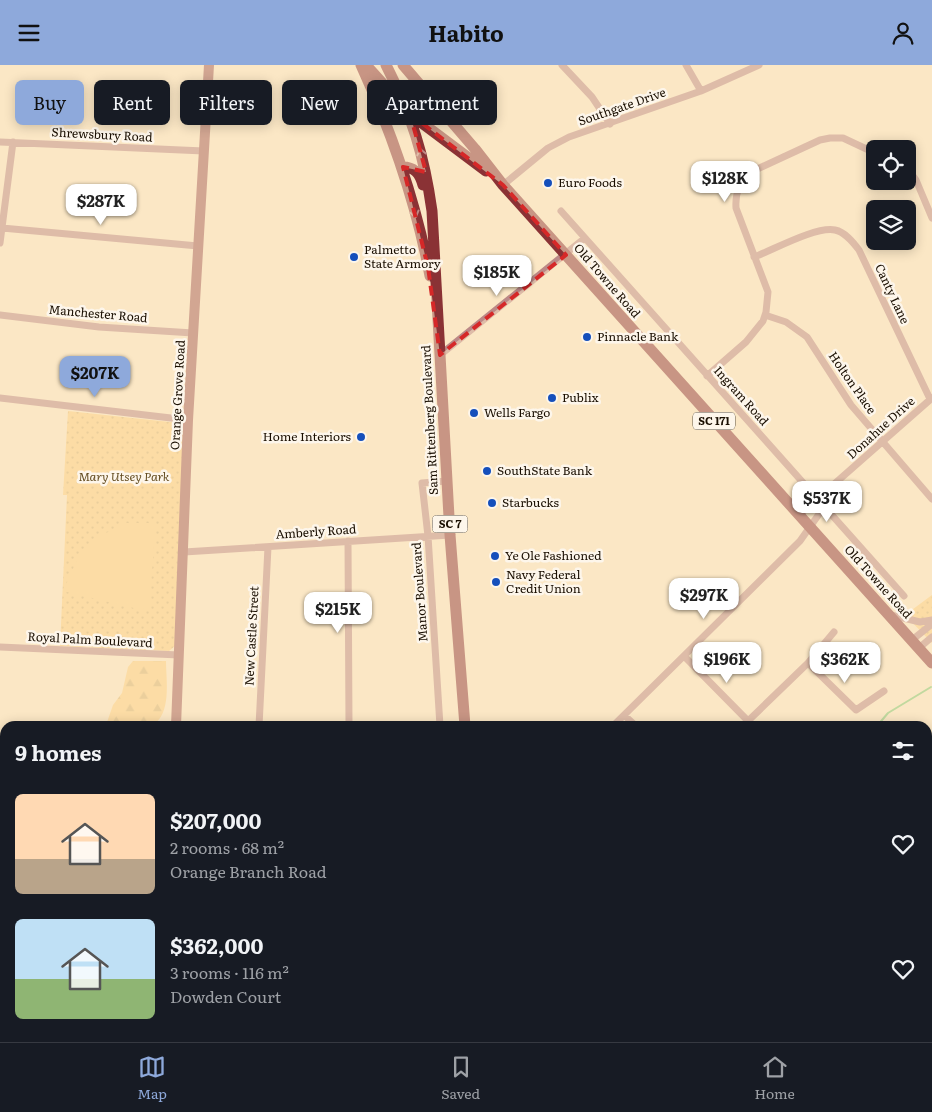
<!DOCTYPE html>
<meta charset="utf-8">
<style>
body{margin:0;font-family:Literata,serif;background:#20242c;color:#f1f3f6;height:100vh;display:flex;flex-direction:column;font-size:19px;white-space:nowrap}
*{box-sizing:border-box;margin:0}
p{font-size:16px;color:#9ea1a6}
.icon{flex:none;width:28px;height:28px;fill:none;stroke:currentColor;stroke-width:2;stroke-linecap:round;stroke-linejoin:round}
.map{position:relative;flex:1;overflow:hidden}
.side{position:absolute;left:0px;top:656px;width:932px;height:321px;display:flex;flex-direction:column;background:#171b24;border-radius:15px 15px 0 0;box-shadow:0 2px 12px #0003}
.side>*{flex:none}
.top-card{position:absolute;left:15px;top:15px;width:500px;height:45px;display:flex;gap:10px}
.controls{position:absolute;left:866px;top:75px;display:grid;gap:10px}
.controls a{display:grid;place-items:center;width:50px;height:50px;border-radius:8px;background:#171b24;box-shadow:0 2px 12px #0003;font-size:25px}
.price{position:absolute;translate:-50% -42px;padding:0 11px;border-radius:10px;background:#fff;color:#222;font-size:16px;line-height:32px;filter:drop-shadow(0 1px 2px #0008)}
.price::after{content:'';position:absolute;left:50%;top:30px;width:15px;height:11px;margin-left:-8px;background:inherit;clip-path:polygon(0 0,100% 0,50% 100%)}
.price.active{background:#8ea9db;color:#111}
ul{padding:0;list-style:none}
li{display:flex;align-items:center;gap:15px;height:125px;padding:0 15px}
li span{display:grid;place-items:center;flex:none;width:140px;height:100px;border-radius:8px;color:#555}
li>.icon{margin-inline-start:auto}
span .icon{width:60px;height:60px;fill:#fffc;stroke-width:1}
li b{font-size:21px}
h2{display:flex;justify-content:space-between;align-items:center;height:60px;padding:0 15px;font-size:21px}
.chip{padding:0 18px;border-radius:8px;background:#171b24;box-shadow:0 2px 12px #0003;font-size:18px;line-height:45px}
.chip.active{background:#8ea9db;color:#111}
header{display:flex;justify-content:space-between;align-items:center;height:65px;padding:0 15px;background:#8ea9db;color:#111;font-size:22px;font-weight:700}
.menu{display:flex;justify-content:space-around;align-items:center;height:70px;border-top:1px solid #363941;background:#171b24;font-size:14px;color:#9ea1a6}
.menu a{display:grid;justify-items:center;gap:2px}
.menu .active{color:#8ea9db}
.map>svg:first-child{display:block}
</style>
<header><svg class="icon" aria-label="menu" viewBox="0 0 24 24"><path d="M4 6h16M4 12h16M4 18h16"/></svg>Habito<svg class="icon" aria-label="person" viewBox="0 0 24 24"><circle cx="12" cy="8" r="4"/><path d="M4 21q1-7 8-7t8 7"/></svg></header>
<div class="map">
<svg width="932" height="977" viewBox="0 0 932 977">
<defs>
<pattern id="forest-firs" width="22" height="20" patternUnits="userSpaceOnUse" patternTransform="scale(1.25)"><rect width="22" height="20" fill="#fccf7f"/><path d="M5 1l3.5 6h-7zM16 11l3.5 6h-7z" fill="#d7b16c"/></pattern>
<pattern id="park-dots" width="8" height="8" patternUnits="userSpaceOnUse" patternTransform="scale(1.25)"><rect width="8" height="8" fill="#fccf7f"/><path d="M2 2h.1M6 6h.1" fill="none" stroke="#d7b16c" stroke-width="1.8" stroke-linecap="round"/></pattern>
</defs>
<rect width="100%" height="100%" fill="#fbe7c5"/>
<path fill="url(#forest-firs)" d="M133,596h33c0,20 6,52 -14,65h-80l34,-1 7,-20 9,-12 6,-26z"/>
<path fill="url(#park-dots)" d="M68,346l111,12 5,3 -9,220 -6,5 -109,-5 7,-151h-4z
M932,530v48l-27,-28z"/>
<path fill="#fccf7f" d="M126,458h30l-7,82 -7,5 -79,-19 14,-31 17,-21z"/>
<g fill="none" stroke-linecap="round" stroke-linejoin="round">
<path stroke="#7bc771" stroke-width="2" d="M877,661l11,-13 43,-26
M902,972l2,5"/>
<path stroke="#bb8886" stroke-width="7" d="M562,0l30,32 18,27
M686,0l15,26
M0,77l204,9
M908,104l8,11 16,38
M503,120l45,-37 21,-11 132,-46 58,-26
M561,146l343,385
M2,163l196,18
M0,178l13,-101
M754,192c19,-7 62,-31 81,-27 10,2 18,12 24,20l71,149
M0,250l99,12 94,6
M765,250l21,7 21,15 44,68 81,94
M440,290l145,-117
M707,311l39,-34 17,-21 3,-9 2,-20 -32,-84c-1,-15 3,-26 15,-36l69,-32 10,-2h13l32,15
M0,333l188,22
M799,450l133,-117
M348,476l1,185
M184,487l266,-17
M891,550l29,7 12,-2
M912,575l20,-16
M0,582l179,8
M919,583l13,-11
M684,591l69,70
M808,598l48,47 28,-19
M624,650l12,11
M748,656l60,-58 26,-31
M259,661l9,-179
M440,661l-12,-190 -6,-53 25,-2
M613,661l187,-185 24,-34
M0,721h5
M928,864l4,9
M274,972l9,5
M462,972v5
M557,972l15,5
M753,972l1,5
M852,972l2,5
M215,975l54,-3
M34,977v-5
M388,977l3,-5
M499,977l56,-5
M664,977l1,-5"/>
<path stroke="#a05756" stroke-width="10" d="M176,661l12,-306 21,-355
M160,977l1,-5"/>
<path stroke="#8a3235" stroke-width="11" d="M361,0c31,68 55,137 69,211
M366,0l44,49 76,57
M386,0c26,51 38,89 46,146l18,324 15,191
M403,0l72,84 28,36 429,478
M403,102c12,0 17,7 20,18
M484,972v5"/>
</g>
<defs><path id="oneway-chevron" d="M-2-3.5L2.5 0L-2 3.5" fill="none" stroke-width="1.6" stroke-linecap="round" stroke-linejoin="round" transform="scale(1.25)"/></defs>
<g stroke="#be8a87">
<use href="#oneway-chevron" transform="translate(421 87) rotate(-103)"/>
<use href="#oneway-chevron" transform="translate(415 149) rotate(75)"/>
</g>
<path d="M0 0H932V977H0ZM410,49l93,71 63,70 -126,100 -12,-88 -25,-100 23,5z" fill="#fbe7c5" fill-opacity=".55" fill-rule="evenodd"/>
<path fill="none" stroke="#d62828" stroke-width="4" stroke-dasharray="10 6" stroke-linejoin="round" d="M410,49l93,71 63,70 -126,100 -12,-88 -25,-100 23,5z"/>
<g fill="#154fbb" stroke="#fdf6eb" stroke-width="2">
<circle cx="548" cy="118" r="5"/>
<circle cx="354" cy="192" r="5"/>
<circle cx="587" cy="272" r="5"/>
<circle cx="552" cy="333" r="5"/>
<circle cx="474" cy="348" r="5"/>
<circle cx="361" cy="372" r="5"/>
<circle cx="487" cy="406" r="5"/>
<circle cx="492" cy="438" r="5"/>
<circle cx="495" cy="491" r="5"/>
<circle cx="496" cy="517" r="5"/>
</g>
<g text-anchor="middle" stroke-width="5" stroke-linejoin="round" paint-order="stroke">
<g fill="#fdf6eb" stroke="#5d5446" stroke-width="1">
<rect x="693" y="347.5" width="42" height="17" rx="4"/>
<rect x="432.5" y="450.5" width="35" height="17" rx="4"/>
</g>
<g font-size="11" font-weight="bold" fill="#190e00">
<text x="714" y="360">SC 171</text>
<text x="450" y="463">SC 7</text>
</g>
<g font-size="12" fill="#190e00" stroke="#fdf6eb">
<text transform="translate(622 42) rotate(-19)" y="4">Southgate Drive</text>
<text transform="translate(102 70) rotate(3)" y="4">Shrewsbury Road</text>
<text transform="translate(607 216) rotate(49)" y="4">Old Towne Road</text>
<text transform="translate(892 229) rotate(65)" y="4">Canty Lane</text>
<text transform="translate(98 249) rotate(5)" y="4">Manchester Road</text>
<text transform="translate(852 318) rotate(55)" y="4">Holton Place</text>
<text transform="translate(178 330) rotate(-87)" y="4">Orange Grove Road</text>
<text transform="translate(741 331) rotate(48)" y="4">Ingram Road</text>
<text transform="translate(430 355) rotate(-93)" y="4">Sam Rittenberg Boulevard</text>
<text transform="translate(881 363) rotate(-42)" y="4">Donahue Drive</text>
<text transform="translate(316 467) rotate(-4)" y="4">Amberly Road</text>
<text transform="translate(878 517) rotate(48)" y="4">Old Towne Road</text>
<text transform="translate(420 527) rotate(-94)" y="4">Manor Boulevard</text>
<text transform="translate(252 571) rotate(-87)" y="4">New Castle Street</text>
<text transform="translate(90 575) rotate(3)" y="4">Royal Palm Boulevard</text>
</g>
<g font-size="12" fill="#190e00" stroke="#fdf6eb" text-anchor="start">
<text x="558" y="122">Euro Foods</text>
<text x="364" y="189">Palmetto<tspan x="364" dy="14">State Armory</tspan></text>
<text x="597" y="276">Pinnacle Bank</text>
<text x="562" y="337">Publix</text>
<text x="484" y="352">Wells Fargo</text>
<text x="351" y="376" text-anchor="end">Home Interiors</text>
<text x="497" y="410">SouthState Bank</text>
<text x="502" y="442">Starbucks</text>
<text x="505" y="495">Ye Ole Fashioned</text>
<text x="506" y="514">Navy Federal<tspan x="506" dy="14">Credit Union</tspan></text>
</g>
<g font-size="12" font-style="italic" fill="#644d21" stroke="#fdf6eb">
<text x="124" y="416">Mary Utsey Park</text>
</g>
</g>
</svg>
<div class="controls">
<a><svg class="icon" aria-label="locate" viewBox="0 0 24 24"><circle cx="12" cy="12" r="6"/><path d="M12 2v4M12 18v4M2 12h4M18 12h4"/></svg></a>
<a><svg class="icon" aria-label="layers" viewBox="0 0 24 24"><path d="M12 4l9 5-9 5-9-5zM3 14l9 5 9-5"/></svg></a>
</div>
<b class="price" style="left:725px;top:138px">$128K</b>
<b class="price" style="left:101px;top:161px">$287K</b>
<b class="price" style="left:497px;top:232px">$185K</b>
<b class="price active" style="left:95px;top:333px">$207K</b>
<b class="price" style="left:827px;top:458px">$537K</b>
<b class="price" style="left:704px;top:555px">$297K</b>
<b class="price" style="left:338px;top:569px">$215K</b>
<b class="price" style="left:727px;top:619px">$196K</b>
<b class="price" style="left:845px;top:619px">$362K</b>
<div class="top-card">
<a class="chip active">Buy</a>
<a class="chip">Rent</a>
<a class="chip">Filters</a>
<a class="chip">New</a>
<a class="chip">Apartment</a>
</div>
<section class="side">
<h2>9 homes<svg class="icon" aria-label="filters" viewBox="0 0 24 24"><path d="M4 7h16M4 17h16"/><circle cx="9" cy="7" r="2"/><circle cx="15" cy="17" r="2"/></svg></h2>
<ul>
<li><span style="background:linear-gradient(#ffd9b3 65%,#b9a48a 0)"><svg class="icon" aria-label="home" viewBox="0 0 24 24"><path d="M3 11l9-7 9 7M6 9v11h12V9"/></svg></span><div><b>$207,000</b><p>2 rooms · 68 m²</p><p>Orange Branch Road</p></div><svg class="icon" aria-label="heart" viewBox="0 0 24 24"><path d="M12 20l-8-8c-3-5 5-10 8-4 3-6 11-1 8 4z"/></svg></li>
<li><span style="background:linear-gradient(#bfe0f5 60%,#8fb573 0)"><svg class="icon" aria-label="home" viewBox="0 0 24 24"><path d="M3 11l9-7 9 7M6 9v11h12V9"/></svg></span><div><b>$362,000</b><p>3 rooms · 116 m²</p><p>Dowden Court</p></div><svg class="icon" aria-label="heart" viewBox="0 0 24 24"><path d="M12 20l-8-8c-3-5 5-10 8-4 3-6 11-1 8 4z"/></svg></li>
</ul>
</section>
</div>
<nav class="menu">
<a class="active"><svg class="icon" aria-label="map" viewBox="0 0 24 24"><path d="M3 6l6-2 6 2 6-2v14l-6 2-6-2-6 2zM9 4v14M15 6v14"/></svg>Map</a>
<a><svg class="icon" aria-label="saved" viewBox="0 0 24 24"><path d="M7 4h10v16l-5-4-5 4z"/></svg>Saved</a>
<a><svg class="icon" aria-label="home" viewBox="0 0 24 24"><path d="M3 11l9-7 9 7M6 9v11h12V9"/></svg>Home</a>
</nav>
